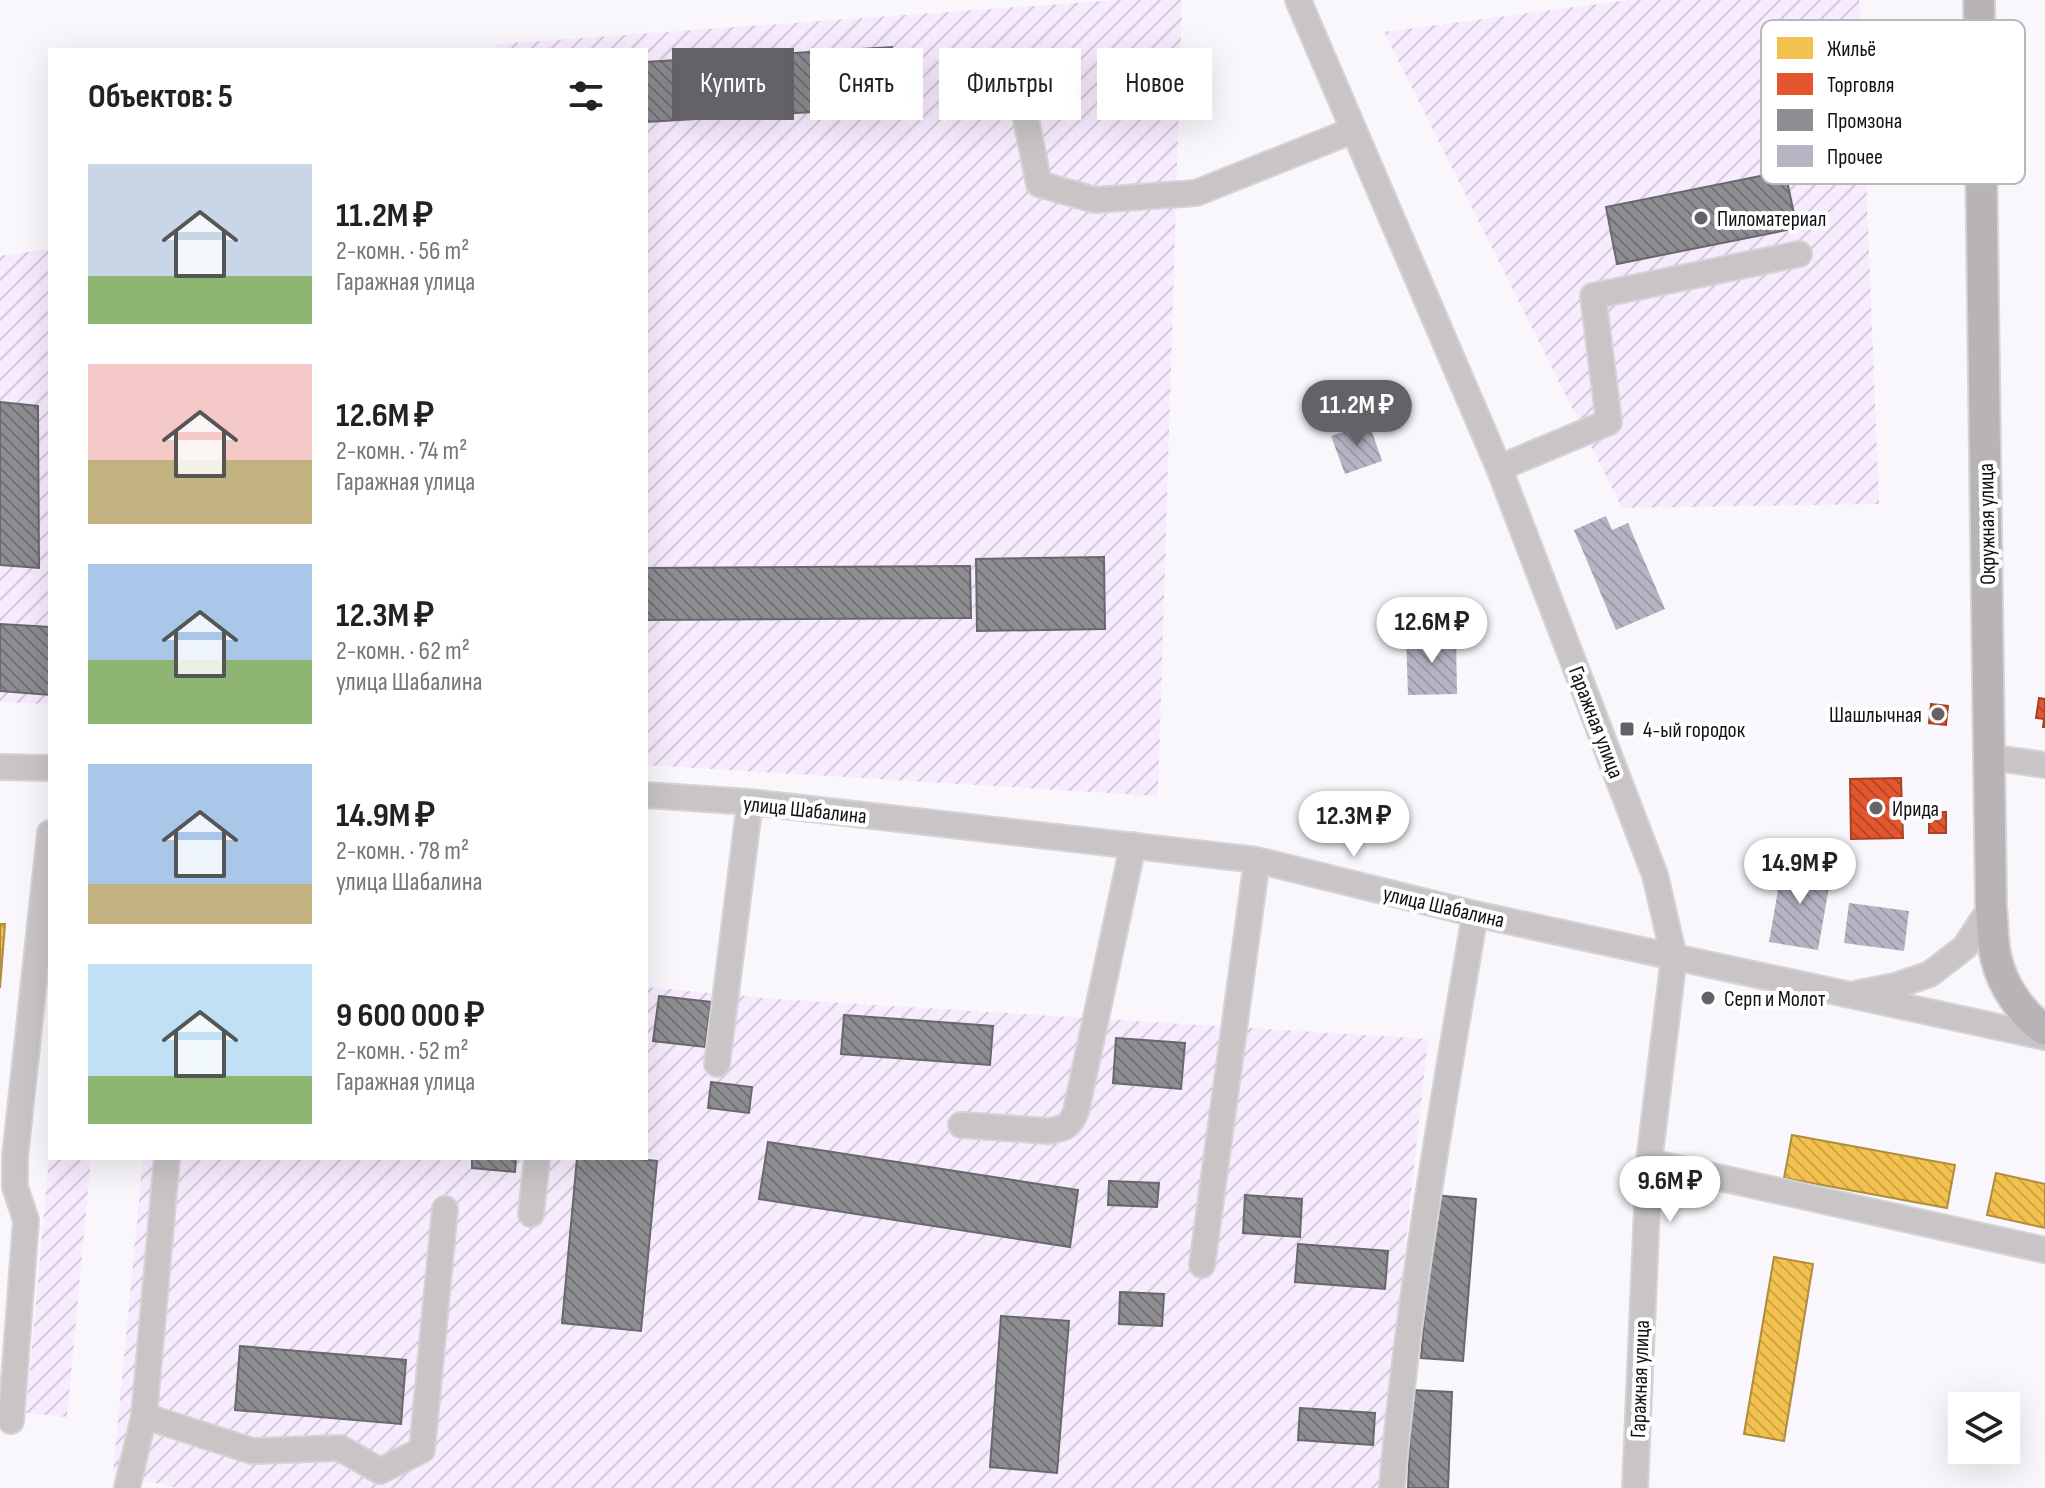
<!DOCTYPE html>
<html lang="ru">
<meta charset="utf-8">
<style>
body{margin:0;font-family:"Sofia Sans Condensed",sans-serif;background:#f2f2f2;color:#222;height:100vh;display:flex;flex-direction:column;font-size:30px;white-space:nowrap}
*{box-sizing:border-box;margin:0}
p{font-size:26px;color:#767676}
.icon{flex:none;width:44px;height:44px;fill:none;stroke:currentColor;stroke-width:2;stroke-linecap:round;stroke-linejoin:round}
.map{position:relative;flex:1;overflow:hidden}
.details{position:absolute;left:48px;top:48px;width:600px;height:1112px;display:flex;flex-direction:column;background:#fff;border-radius:0px;box-shadow:0 8px 32px #0002}
.details>*{flex:none}
.hud{position:absolute;left:672px;top:48px;width:760px;height:72px;display:flex;gap:16px}
.buttons{position:absolute;left:1948px;top:1392px;display:grid;gap:16px}
.buttons a{display:grid;place-items:center;width:72px;height:72px;border-radius:0px;background:#fff;box-shadow:0 8px 32px #0002;font-size:40px}
.price{position:absolute;translate:-50% -68px;padding:0 18px;border-radius:28px;background:#fff;color:#222;font-size:26px;line-height:52px;filter:drop-shadow(0 2px 4px #0008)}
.price::after{content:'';position:absolute;left:50%;top:48px;width:24px;height:18px;margin-left:-12px;background:inherit;clip-path:polygon(0 0,100% 0,50% 100%)}
.price.selected{background:#646167;color:#fff}
ul{padding:0;list-style:none}
li{display:flex;align-items:center;gap:24px;height:200px;padding:0 40px}
li span{display:grid;place-items:center;flex:none;width:224px;height:160px;border-radius:0px;color:#555}
li>.icon{margin-inline-start:auto}
span .icon{width:96px;height:96px;fill:#fffc;stroke-width:1}
li b{font-size:34px}
h2{display:flex;justify-content:space-between;align-items:center;height:96px;padding:0 40px;font-size:34px}
.chip{padding:0 28px;border-radius:0px;background:#fff;box-shadow:0 8px 32px #0002;font-size:28px;line-height:72px}
.chip.selected{background:#646167;color:#fff}
.map>svg:first-child{display:block}
</style>
<div class="map">
<svg width="2045" height="1488" viewBox="0 0 2045 1488">
<defs>
<pattern id="industrial-furrows" width="10" height="10" patternUnits="userSpaceOnUse" patternTransform="scale(2)"><rect width="10" height="10" fill="#f7ecfd"/><path d="M-1 1l2-2M0 10L10 0M9 11l2-2" fill="none" stroke="#d3c9d8"/></pattern>
<pattern id="homes-back-hatch" width="6" height="6" patternUnits="userSpaceOnUse" patternTransform="scale(2)"><rect width="6" height="6" fill="#f2c14e"/><path d="M-1 5l2 2M0 0l6 6M5-1l2 2" fill="none" stroke="#cfa543"/></pattern>
<pattern id="shops-back-hatch" width="6" height="6" patternUnits="userSpaceOnUse" patternTransform="scale(2)"><rect width="6" height="6" fill="#e4572e"/><path d="M-1 5l2 2M0 0l6 6M5-1l2 2" fill="none" stroke="#b84726"/></pattern>
<pattern id="industry-back-hatch" width="6" height="6" patternUnits="userSpaceOnUse" patternTransform="scale(2)"><rect width="6" height="6" fill="#8d8d92"/><path d="M-1 5l2 2M0 0l6 6M5-1l2 2" fill="none" stroke="#727276"/></pattern>
<pattern id="building-back-hatch" width="6" height="6" patternUnits="userSpaceOnUse" patternTransform="scale(2)"><rect width="6" height="6" fill="#b5b4c3"/><path d="M-1 5l2 2M0 0l6 6M5-1l2 2" fill="none" stroke="#9b9aa7"/></pattern>
</defs>
<rect width="100%" height="100%" fill="#f9f7fb"/>
<path fill="url(#industrial-furrows)" d="M1117,0h65l-24,796 -512,-31v-715h-153l4,-6z
M1629,0h230l20,504 -257,4 -238,-476z
M50,249v455l-50,-2v-446z
M646,987l130,12 652,40 -49,449h-1202l-64,-15 30,-315h503z
M50,1147v11h41l-24,259 -41,-4z"/>
<path fill="url(#homes-back-hatch)" stroke="#af8c3e" stroke-width="2" d="M0,924h5l-5,64z
M1792,1135l163,30 -8,43 -163,-30z
M1996,1173l49,11v44l-58,-13z
M1774,1257l39,7 -29,177 -40,-7z"/>
<path fill="url(#shops-back-hatch)" stroke="#a64227" stroke-width="2" d="M2039,698l6,1v28h-2l1,-8 -8,-1z
M1931,704l17,2 -2,19 -17,-2z
M1901,778l2,60 -52,1 -1,-60z
M1929,812h17v21h-17z"/>
<path fill="url(#industry-back-hatch)" stroke="#69686d" stroke-width="2" d="M892,47l4,60 -250,15v-60z
M1785,171l12,57 -180,36 -11,-57z
M0,402l38,4 1,162 -39,-3z
M1104,557l1,72 -128,2 -1,-72z
M970,566l1,52 -325,2v-52z
M0,624l50,3v68l-50,-4z
M659,996l52,6 -6,45 -52,-6z
M844,1015l149,11 -3,39 -149,-11z
M1116,1038l69,5 -4,46 -68,-6z
M711,1082l41,5 -3,26 -41,-5z
M768,1142l310,48 -8,57 -311,-48z
M472,1158h44l-1,14 -43,-4z
M577,1158h48l32,3 -16,170 -79,-8z
M1109,1181l50,2 -2,24 -49,-2z
M1245,1195l57,4 -2,38 -57,-4z
M1434,1195l42,4 -13,162 -42,-3z
M1298,1244l90,7 -3,38 -90,-7z
M1120,1292l44,2 -2,32 -43,-2z
M1001,1316l68,5 -12,152 -67,-6z
M240,1346l166,14 -5,64 -166,-14z
M1412,1390l40,2 -4,96h-40z
M1300,1408l75,5 -2,32 -75,-5z"/>
<path fill="url(#building-back-hatch)" d="M1369,423l13,38 -37,13 -14,-38z
M1606,516l6,14 16,-7 37,86 -49,21 -42,-100z
M1456,636l1,58 -49,1 -2,-58z
M1783,861l49,9 -14,80 -49,-8z
M1849,903l60,8 -5,40 -60,-8z"/>
<g fill="none" stroke-linecap="round" stroke-linejoin="round">
<defs>
<path id="minor" d="M1298,0l201,468 156,407 19,82 -25,205 -14,326
M1020,89l19,95 56,16 101,-7 158,-63
M1499,468l110,-46 -16,-126 206,-42
M1989,757l56,8
M0,767l50,1
M646,795l104,7 507,58 218,54 570,123
M1859,993l36,-7 35,-12 35,-27 26,-40
M717,1064l33,-262
M961,1125l88,6c16,-3 21,-4 27,-20l57,-266
M167,1158l-23,258 108,35 88,-3 40,23 42,-21 23,-241
M1649,1162l396,88
M531,1214l6,-56
M1202,1265l55,-405
M11,1421l15,-201 -11,-33v-30l35,-324
M127,1488l17,-72
M1392,1488c16,-193 51,-383 83,-574"/>
<path id="major" d="M1979,0l12,907c2,16 1,35 5,51 7,29 25,55 49,72"/>
</defs>
<use href="#minor" stroke="#d4d3d6" stroke-width="28"/>
<use href="#major" stroke="#d4d3d6" stroke-width="34"/>
<use href="#minor" stroke="#c9c5c6" stroke-width="24"/>
<use href="#major" stroke="#b8b4b5" stroke-width="30"/>
</g>
<g fill="#646167" stroke="#fff" stroke-width="3">
<circle cx="1701" cy="218" r="8"/>
<circle cx="1938" cy="714" r="8"/>
<rect x="1619" y="721" width="16" height="16" rx="4"/>
<circle cx="1876" cy="808" r="8"/>
<circle cx="1708" cy="998" r="8"/>
</g>
<g text-anchor="middle" stroke-width="8" stroke-linejoin="round" paint-order="stroke">
<g font-size="22" fill="#141017" stroke="#fff" text-anchor="start">
<text x="1717" y="226">Пиломатериал</text>
<text x="1922" y="722" text-anchor="end">Шашлычная</text>
<text x="1643" y="737">4-ый городок</text>
<text x="1892" y="816">Ирида</text>
<text x="1724" y="1006">Серп и Молот</text>
</g>
<g font-size="22" fill="#141017" stroke="#fff">
<text transform="translate(1986 524) rotate(-91)" y="8">Окружная улица</text>
<text transform="translate(1597 722) rotate(69)" y="8">Гаражная улица</text>
<text transform="translate(805 809) rotate(6)" y="8">улица Шабалина</text>
<text transform="translate(1444 906) rotate(13)" y="8">улица Шабалина</text>
<text transform="translate(1639 1379) rotate(-88)" y="8">Гаражная улица</text>
</g>
</g>
<rect x="1761" y="20" width="264" height="164" rx="12" fill="#fff" stroke="#b8b7b9" stroke-width="2"/>
<rect x="1777" y="37" width="36" height="22" fill="#f2c14e"/>
<rect x="1777" y="73" width="36" height="22" fill="#e4572e"/>
<rect x="1777" y="109" width="36" height="22" fill="#8d8d92"/>
<rect x="1777" y="145" width="36" height="22" fill="#b5b4c3"/>
<g font-size="22" fill="#141017">
<text x="1827" y="56">Жильё</text>
<text x="1827" y="92">Торговля</text>
<text x="1827" y="128">Промзона</text>
<text x="1827" y="164">Прочее</text>
</g>
</svg>
<div class="buttons">
<a><svg class="icon" aria-label="layers" viewBox="0 0 24 24"><path d="M12 4l9 5-9 5-9-5zM3 14l9 5 9-5"/></svg></a>
</div>
<b class="price selected" style="left:1357px;top:448px">11.2M ₽</b>
<b class="price" style="left:1432px;top:665px">12.6M ₽</b>
<b class="price" style="left:1354px;top:859px">12.3M ₽</b>
<b class="price" style="left:1800px;top:906px">14.9M ₽</b>
<b class="price" style="left:1670px;top:1224px">9.6M ₽</b>
<div class="hud">
<a class="chip selected">Купить</a>
<a class="chip">Снять</a>
<a class="chip">Фильтры</a>
<a class="chip">Новое</a>
</div>
<section class="details">
<h2>Объектов: 5<svg class="icon" aria-label="filters" viewBox="0 0 24 24"><path d="M4 7h16M4 17h16"/><circle cx="9" cy="7" r="2"/><circle cx="15" cy="17" r="2"/></svg></h2>
<ul>
<li><span style="background:linear-gradient(#c9d6e8 70%,#8fb573 0)"><svg class="icon" aria-label="home" viewBox="0 0 24 24"><path d="M3 11l9-7 9 7M6 9v11h12V9"/></svg></span><div><b>11.2M ₽</b><p>2-комн. · 56 m²</p><p>Гаражная улица</p></div></li>
<li><span style="background:linear-gradient(#f6c9c9 60%,#c2b280 0)"><svg class="icon" aria-label="home" viewBox="0 0 24 24"><path d="M3 11l9-7 9 7M6 9v11h12V9"/></svg></span><div><b>12.6M ₽</b><p>2-комн. · 74 m²</p><p>Гаражная улица</p></div></li>
<li><span style="background:linear-gradient(#a9c7e8 60%,#8fb573 0)"><svg class="icon" aria-label="home" viewBox="0 0 24 24"><path d="M3 11l9-7 9 7M6 9v11h12V9"/></svg></span><div><b>12.3M ₽</b><p>2-комн. · 62 m²</p><p>улица Шабалина</p></div></li>
<li><span style="background:linear-gradient(#a9c7e8 75%,#c2b280 0)"><svg class="icon" aria-label="home" viewBox="0 0 24 24"><path d="M3 11l9-7 9 7M6 9v11h12V9"/></svg></span><div><b>14.9M ₽</b><p>2-комн. · 78 m²</p><p>улица Шабалина</p></div></li>
<li><span style="background:linear-gradient(#bfe0f5 70%,#8fb573 0)"><svg class="icon" aria-label="home" viewBox="0 0 24 24"><path d="M3 11l9-7 9 7M6 9v11h12V9"/></svg></span><div><b>9 600 000 ₽</b><p>2-комн. · 52 m²</p><p>Гаражная улица</p></div></li>
</ul>
</section>
</div>
